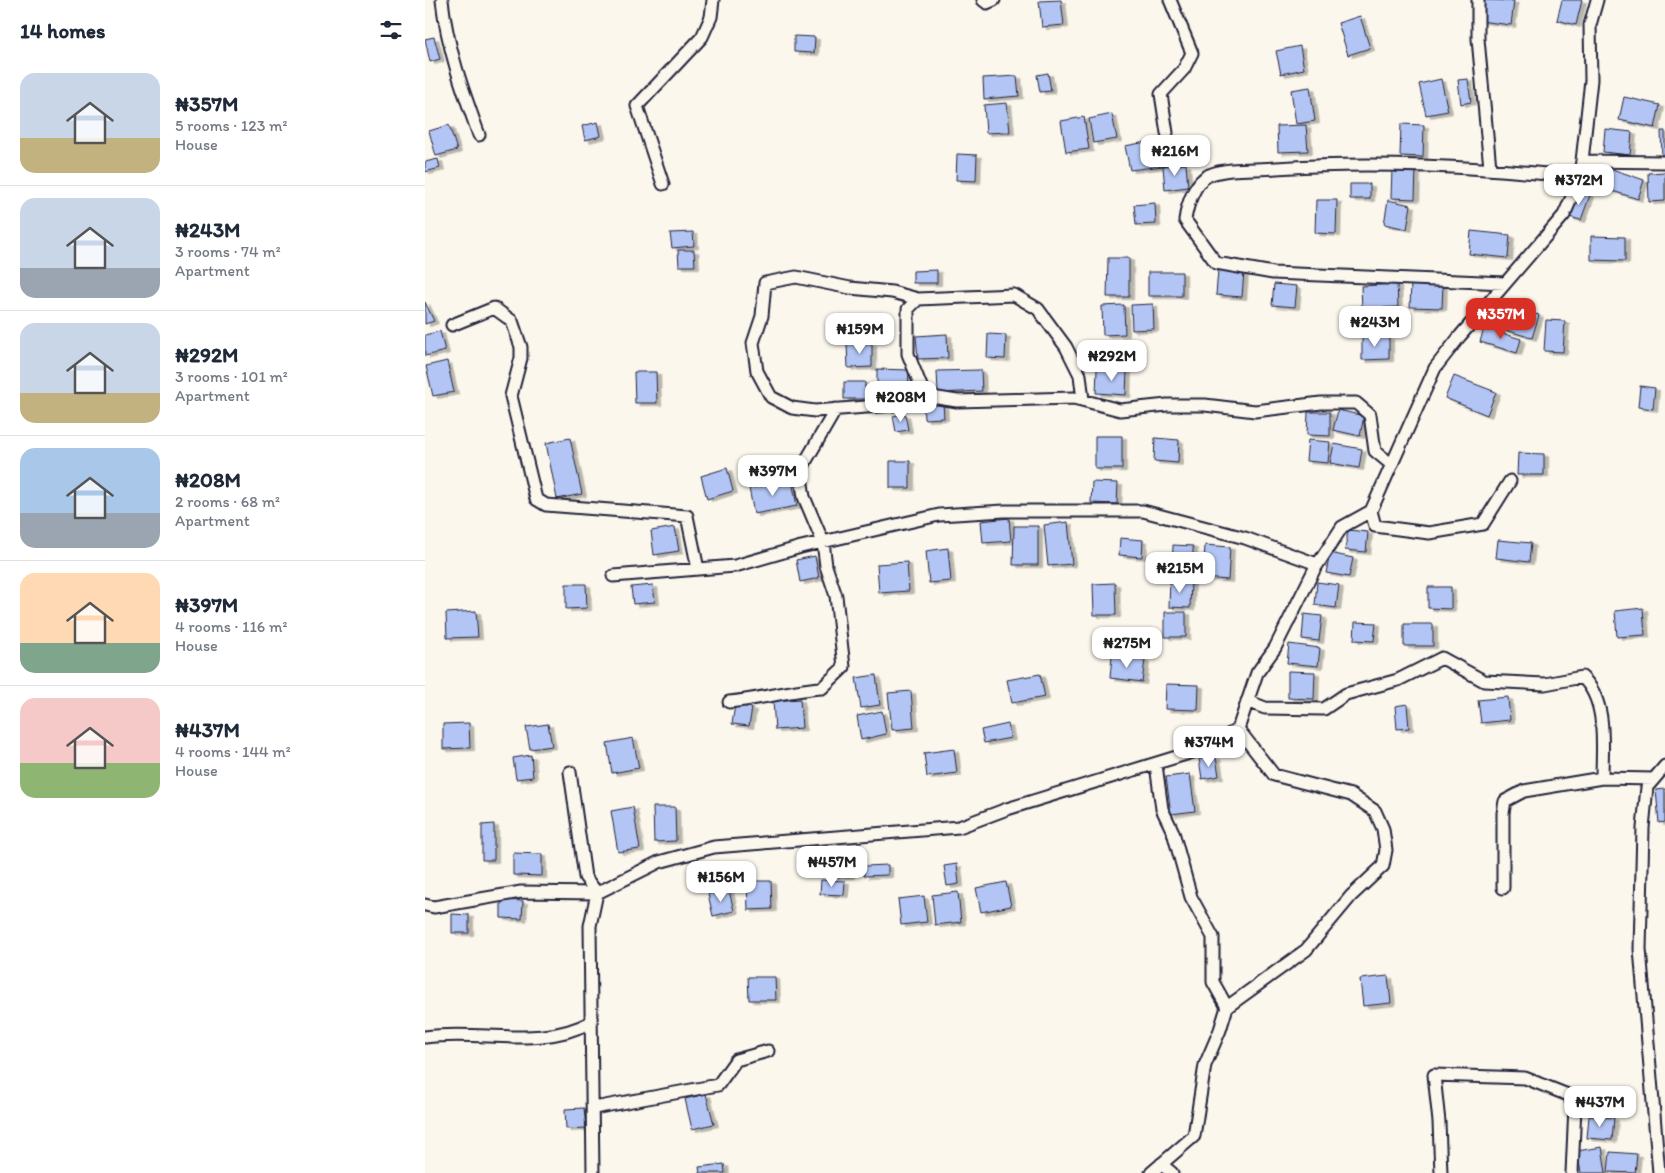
<!DOCTYPE html>
<meta charset="utf-8">
<style>
body{margin:0;font-family:Itim,sans-serif;background:#f6f6f7;color:#1f2937;height:100vh;display:flex;flex-direction:column;font-size:19px;white-space:nowrap}
*{box-sizing:border-box;margin:0}
p{font-size:16px;color:#747a83}
.icon{flex:none;width:28px;height:28px;fill:none;stroke:currentColor;stroke-width:2;stroke-linecap:round;stroke-linejoin:round}
.map{position:relative;flex:1;overflow:hidden}
.panel{display:flex;flex-direction:column;background:#fff;width:425px}
.panel>*{flex:none}
.price{position:absolute;translate:-50% -42px;padding:0 11px;border-radius:10px;background:#fff;color:#222;font-size:16px;line-height:32px;filter:drop-shadow(0 1px 2px #0008)}
.price::after{content:'';position:absolute;left:50%;top:30px;width:15px;height:11px;margin-left:-8px;background:inherit;clip-path:polygon(0 0,100% 0,50% 100%)}
.price.current{background:#d93025;color:#fff}
ul{padding:0;list-style:none}
li{display:flex;align-items:center;gap:15px;height:125px;padding:0 20px}
li+li{border-top:1px solid #e0e1e3}
li span{display:grid;place-items:center;flex:none;width:140px;height:100px;border-radius:15px;color:#555}
li>.icon{margin-inline-start:auto}
span .icon{width:60px;height:60px;fill:#fffc;stroke-width:1}
li b{font-size:21px}
h2{display:flex;justify-content:space-between;align-items:center;height:60px;padding:0 20px;font-size:21px}
main{display:flex;flex:1;min-height:0}
.map>svg:first-child{display:block}
</style>
<main>
<section class="panel">
<h2>14 homes<svg class="icon" aria-label="filters" viewBox="0 0 24 24"><path d="M4 7h16M4 17h16"/><circle cx="9" cy="7" r="2"/><circle cx="15" cy="17" r="2"/></svg></h2>
<ul>
<li><span style="background:linear-gradient(#c9d6e8 65%,#c2b280 0)"><svg class="icon" aria-label="home" viewBox="0 0 24 24"><path d="M3 11l9-7 9 7M6 9v11h12V9"/></svg></span><div><b>₦357M</b><p>5 rooms · 123 m²</p><p>House</p></div></li>
<li><span style="background:linear-gradient(#c9d6e8 70%,#9aa5b1 0)"><svg class="icon" aria-label="home" viewBox="0 0 24 24"><path d="M3 11l9-7 9 7M6 9v11h12V9"/></svg></span><div><b>₦243M</b><p>3 rooms · 74 m²</p><p>Apartment</p></div></li>
<li><span style="background:linear-gradient(#c9d6e8 70%,#c2b280 0)"><svg class="icon" aria-label="home" viewBox="0 0 24 24"><path d="M3 11l9-7 9 7M6 9v11h12V9"/></svg></span><div><b>₦292M</b><p>3 rooms · 101 m²</p><p>Apartment</p></div></li>
<li><span style="background:linear-gradient(#a9c7e8 65%,#9aa5b1 0)"><svg class="icon" aria-label="home" viewBox="0 0 24 24"><path d="M3 11l9-7 9 7M6 9v11h12V9"/></svg></span><div><b>₦208M</b><p>2 rooms · 68 m²</p><p>Apartment</p></div></li>
<li><span style="background:linear-gradient(#ffd9b3 70%,#7fa58c 0)"><svg class="icon" aria-label="home" viewBox="0 0 24 24"><path d="M3 11l9-7 9 7M6 9v11h12V9"/></svg></span><div><b>₦397M</b><p>4 rooms · 116 m²</p><p>House</p></div></li>
<li><span style="background:linear-gradient(#f6c9c9 65%,#8fb573 0)"><svg class="icon" aria-label="home" viewBox="0 0 24 24"><path d="M3 11l9-7 9 7M6 9v11h12V9"/></svg></span><div><b>₦437M</b><p>4 rooms · 144 m²</p><p>House</p></div></li>
</ul>
</section>
<div class="map">
<svg width="1240" height="1173" viewBox="0 0 1240 1173">
<defs>
<filter id="shadow"><feDropShadow dx="4.5" dy="2.5" stdDeviation="0" flood-color="#0004"/></filter>
</defs>
<rect width="100%" height="100%" fill="#fbf7ec"/>
<filter id="ink" filterUnits="userSpaceOnUse"><feTurbulence type="fractalNoise" baseFrequency=".02" numOctaves="2"/><feDisplacementMap in="SourceGraphic" scale="10" xChannelSelector="R" yChannelSelector="G"/><feConvolveMatrix kernelMatrix="1 2 1 2 8 2 1 2 1" color-interpolation-filters="sRGB"/></filter>
<g filter="url(#ink)">
<path fill="#b2c5f4" stroke="#22223b" filter="url(#shadow)" d="M636,0l3,25 -22,2 -3,-26z
M1058,0l31,1 -3,24 -31,-4z
M1137,0h20l-6,25 -19,-5z
M935,16l10,32 -22,7 -10,-32z
M369,36l21,1 -1,16 -20,-1z
M9,37l6,22 -10,3 -5,-23z
M875,46l4,23 -23,5 -5,-23z
M623,73l3,18 -11,1 -3,-17z
M592,76l2,20 -35,3 -1,-21z
M1016,79l7,32 -22,4 -7,-31z
M1043,79l3,23 -10,2 -3,-24z
M885,87l5,34 -19,3 -5,-34z
M1199,97l36,8 -5,23 -36,-8z
M582,103l3,29 -24,1 -2,-28z
M687,114l5,25 -24,4 -4,-24z
M659,117l5,32 -23,3 -5,-31z
M173,122l3,14 -16,4 -3,-14z
M976,124l23,1 -1,32 -23,-1z
M24,125l8,25 -21,6 -7,-25z
M881,125l2,26 -30,1 -1,-26z
M1180,129l27,3 -2,23 -27,-3z
M1236,131h4v27h-3z
M753,136l5,25 -20,5 -33,4 -5,-24z
M532,154l20,1 -1,26 -20,-1z
M13,159l2,9 -15,4v-10z
M761,164l2,23 -23,3 -2,-24z
M967,169h24l-1,30 -24,-1z
M1187,169l32,11 -6,19 -32,-10z
M1240,172v29l-16,1 -1,-29z
M925,184h20v15h-20z
M1153,191l12,4 -9,25 -12,-3z
M891,200h21l-1,34 -21,-1z
M963,200l23,5 -4,24 -23,-5z
M730,203l1,21 -20,1 -2,-20z
M1046,231l39,4 -2,23 -39,-4z
M268,232l1,14 -22,2 -2,-15z
M1166,236l34,1v24l-34,-1z
M253,250h16l1,16h-16z
M683,258h21v39h-22z
M512,270v13h-24v-12z
M793,270l26,1 -2,26 -26,-2z
M723,272h34v24h-34z
M986,282l32,2 -1,24 -32,-1z
M849,284l23,2 -2,21 -23,-2z
M972,284l1,23 -36,2 -1,-23z
M0,302l9,19 -9,3z
M728,304l1,25 -22,1 -1,-25z
M1077,304l37,11 -7,23 -37,-11z
M699,305l1,29 -22,1 -1,-29z
M1121,320l19,1 -2,31 -19,-1z
M1059,328l37,11 -4,14 -37,-11z
M15,331l5,20 -20,5v-21z
M522,334l1,24 -30,1 -2,-23z
M563,334l18,1 -1,24 -18,-1z
M964,337v22l-27,1v-22z
M447,343v24l-24,1 -1,-24z
M22,361l7,31 -21,4 -7,-30z
M452,369l32,1 -1,23 -31,-1z
M672,369l30,1 -1,25 -30,-2z
M556,370l1,21 -44,2 -1,-22z
M209,372h22l1,31h-22z
M1029,376l42,16 -9,23 -42,-17z
M419,382h21v6h8v11h-29z
M1215,386l15,2 -2,21 -15,-2z
M518,402l1,16 -20,1 -1,-16z
M913,410l26,6 -4,20 -27,-6z
M883,412h22v24l-23,-1z
M480,414l3,16 -12,2 -3,-16z
M670,436h27v33h-27z
M145,438l12,56 -25,5 -11,-56z
M730,438l24,2 -1,23 -24,-2z
M883,440l22,2 -2,21 -22,-2z
M909,444l28,5 -3,19 -29,-5z
M1093,453l26,1v21h-27z
M465,461h20v27h-20z
M302,468l6,23 -26,8 -6,-23z
M367,481l5,25 -43,8 -5,-26z
M667,482l26,1 -1,21 -26,-1z
M584,518l2,23 -28,2 -2,-22z
M643,522l4,42 -24,2 -4,-41z
M589,526h24v39h-25z
M250,527l4,24 -25,4 -3,-24z
M923,530l20,2 -2,20 -21,-2z
M695,538l23,2 -1,17 -23,-2z
M1073,540l33,3 -2,19 -33,-4z
M748,545l20,1v29l-21,-1z
M780,545l25,2 -2,33 -25,-2z
M523,548l3,33 -22,2 -3,-32z
M905,553l23,5 -4,19 -23,-4z
M390,556l4,22 -19,4 -4,-22z
M482,562l2,29 -30,2 -2,-29z
M745,580l21,1 -1,27 -21,-1z
M892,582l22,3 -3,23 -21,-3z
M690,583l1,32h-22l-1,-31z
M141,584h20l1,24 -21,1z
M228,585l2,17 -22,2 -2,-17z
M1003,587h23v22l-23,-1z
M1218,608l2,27 -28,2 -2,-26z
M51,611l2,26 -31,1 -1,-25z
M740,612h21v25h-21z
M879,614l18,2 -3,25 -17,-2z
M930,622l21,1 -2,18 -20,-1z
M979,624h29v22h-29z
M864,644l31,4 -2,18 -31,-3z
M687,656l33,4 -3,22 -32,-4z
M863,671l27,1 -1,27 -26,-1z
M615,674l5,23 -33,6 -5,-23z
M451,675l4,30 -19,3 -5,-30z
M741,684l33,1 -1,25 -33,-1z
M486,691l3,37 -22,2 -4,-37z
M1083,697l2,23 -29,3 -3,-23z
M375,699l2,29 -27,2 -2,-29z
M982,704l2,24 -12,1 -2,-23z
M310,705l17,3 -3,18 -17,-2z
M457,711l4,23 -25,6 -4,-24z
M44,723l1,25 -27,1v-25z
M123,724l4,22 -22,3 -4,-22z
M583,724l3,14 -27,5 -3,-13z
M208,738l6,30 -27,5 -5,-30z
M529,749l3,24 -30,4 -3,-24z
M106,755l2,22 -17,2 -3,-21z
M791,757l3,19 -17,3 -3,-20z
M765,774l5,37 -24,3 -5,-37z
M1240,789v33l-6,1 -3,-33z
M208,807l7,42 -22,3 -7,-41z
M228,807h22l1,34 -22,1z
M69,824v36h-12v-35z
M88,853l29,1v22l-29,-1z
M425,853l1,23 -18,1 -1,-23z
M532,864l2,20 -12,2 -3,-20z
M463,865v10l-24,1v-10z
M396,880l24,1 -1,14 -24,-1z
M322,881h24l1,28 -24,1z
M581,882l5,24 -30,6 -5,-24z
M304,890l5,21 -21,5 -5,-22z
M533,892l3,30 -26,3 -3,-30z
M499,896l3,26 -26,3 -3,-26z
M76,900l22,1 -1,18 -21,-1z
M27,914l17,1v18h-17z
M963,976l3,27 -28,3 -3,-27z
M323,977h27l1,23h-27z
M281,1094l8,30 -22,5 -7,-30z
M159,1108l2,20 -20,1 -1,-20z
M1164,1116l25,2 -2,22 -25,-2z
M1177,1147l4,26h-25l-4,-22z
M1185,1152l27,2 -2,19 -27,-1z
M299,1164l1,9h-25l-1,-6z"/>
<g fill="none" stroke-linecap="round" stroke-linejoin="round">
<defs>
<path id="minor" d="M17,0c5,47 21,91 37,135
M558,0l4,3 7,-3
M1053,0v39l12,129
M742,133l-6,-39 23,-25 8,-16 -22,-53
M1157,161l83,1
M238,184l-26,-78 65,-69 9,-20 2,-17
M1080,283l-232,-10 -57,-10 -31,-43c2,-14 9,-38 24,-45 20,-8 46,-5 67,-7 102,-7 202,-1 303,9
M493,299l-26,-7 -42,-4 -54,-11 -31,6 -3,33 -9,27 4,28 14,26 21,11 23,3 77,-6 33,-9
M27,325l42,-17 18,13 9,26v11l-10,38 25,103 10,6 141,11 11,53
M658,400l-3,-25 -14,-28 -28,-38 -24,-14 -96,4 -10,10v45l17,42 32,5 117,-3 46,12 47,-5h38l50,6 66,-8h35l14,12 5,36 17,14
M946,511l4,15 54,7 54,-9 27,-43
M188,576l122,-10 66,-19 138,-32 65,-4h139l102,27 72,26
M822,701l18,7 59,1 22,-15 52,-14 44,-22 42,23 61,3 37,-7c26,24 20,69 20,101l52,1
M304,702c33,-3 61,-12 93,-14l22,-21 -8,-71 -10,-30 -3,-24 -19,-45 -4,-26 36,-62
M145,772l15,105 12,16 -7,33 3,247
M1078,888v-75l2,-12 19,-10 78,-13
M0,905l9,2 87,-15 76,1 62,-31 55,-15 245,-20 48,-18 202,-62 29,-18 19,-56 18,-25 39,-78 28,-43 29,-16 64,-143 25,-32 104,-121 14,-32 4,-22 9,-81 -1,-55 7,-25
M802,1007l79,-57 45,-54 32,-30 3,-16 -3,-21 -8,-18 -24,-16 -77,-20 -36,-46
M0,1037c56,-8 114,13 166,-15
M169,1108l124,-23 18,-25 32,-9
M736,1164l11,9
M726,1173l43,-37 11,-71 15,-35 7,-23 -14,-25v-45l-22,-40 -18,-65 -11,-23 -6,-44
M1016,1173l-2,-51 -5,-47 91,3 43,17 7,11 -3,67
M1234,1173l-19,-224 3,-121 4,-41 18,-21"/>
</defs>
<use href="#minor" stroke="#22223b" stroke-width="15"/>
<use href="#minor" stroke="#fbf7ec" stroke-width="11"/>
</g>
</g>
</svg>
<b class="price" style="left:750px;top:177px">₦216M</b>
<b class="price" style="left:1154px;top:206px">₦372M</b>
<b class="price current" style="left:1076px;top:340px">₦357M</b>
<b class="price" style="left:950px;top:348px">₦243M</b>
<b class="price" style="left:435px;top:355px">₦159M</b>
<b class="price" style="left:687px;top:382px">₦292M</b>
<b class="price" style="left:476px;top:423px">₦208M</b>
<b class="price" style="left:348px;top:497px">₦397M</b>
<b class="price" style="left:755px;top:594px">₦215M</b>
<b class="price" style="left:702px;top:669px">₦275M</b>
<b class="price" style="left:784px;top:768px">₦374M</b>
<b class="price" style="left:407px;top:888px">₦457M</b>
<b class="price" style="left:296px;top:903px">₦156M</b>
<b class="price" style="left:1175px;top:1128px">₦437M</b>
</div>
</main>
